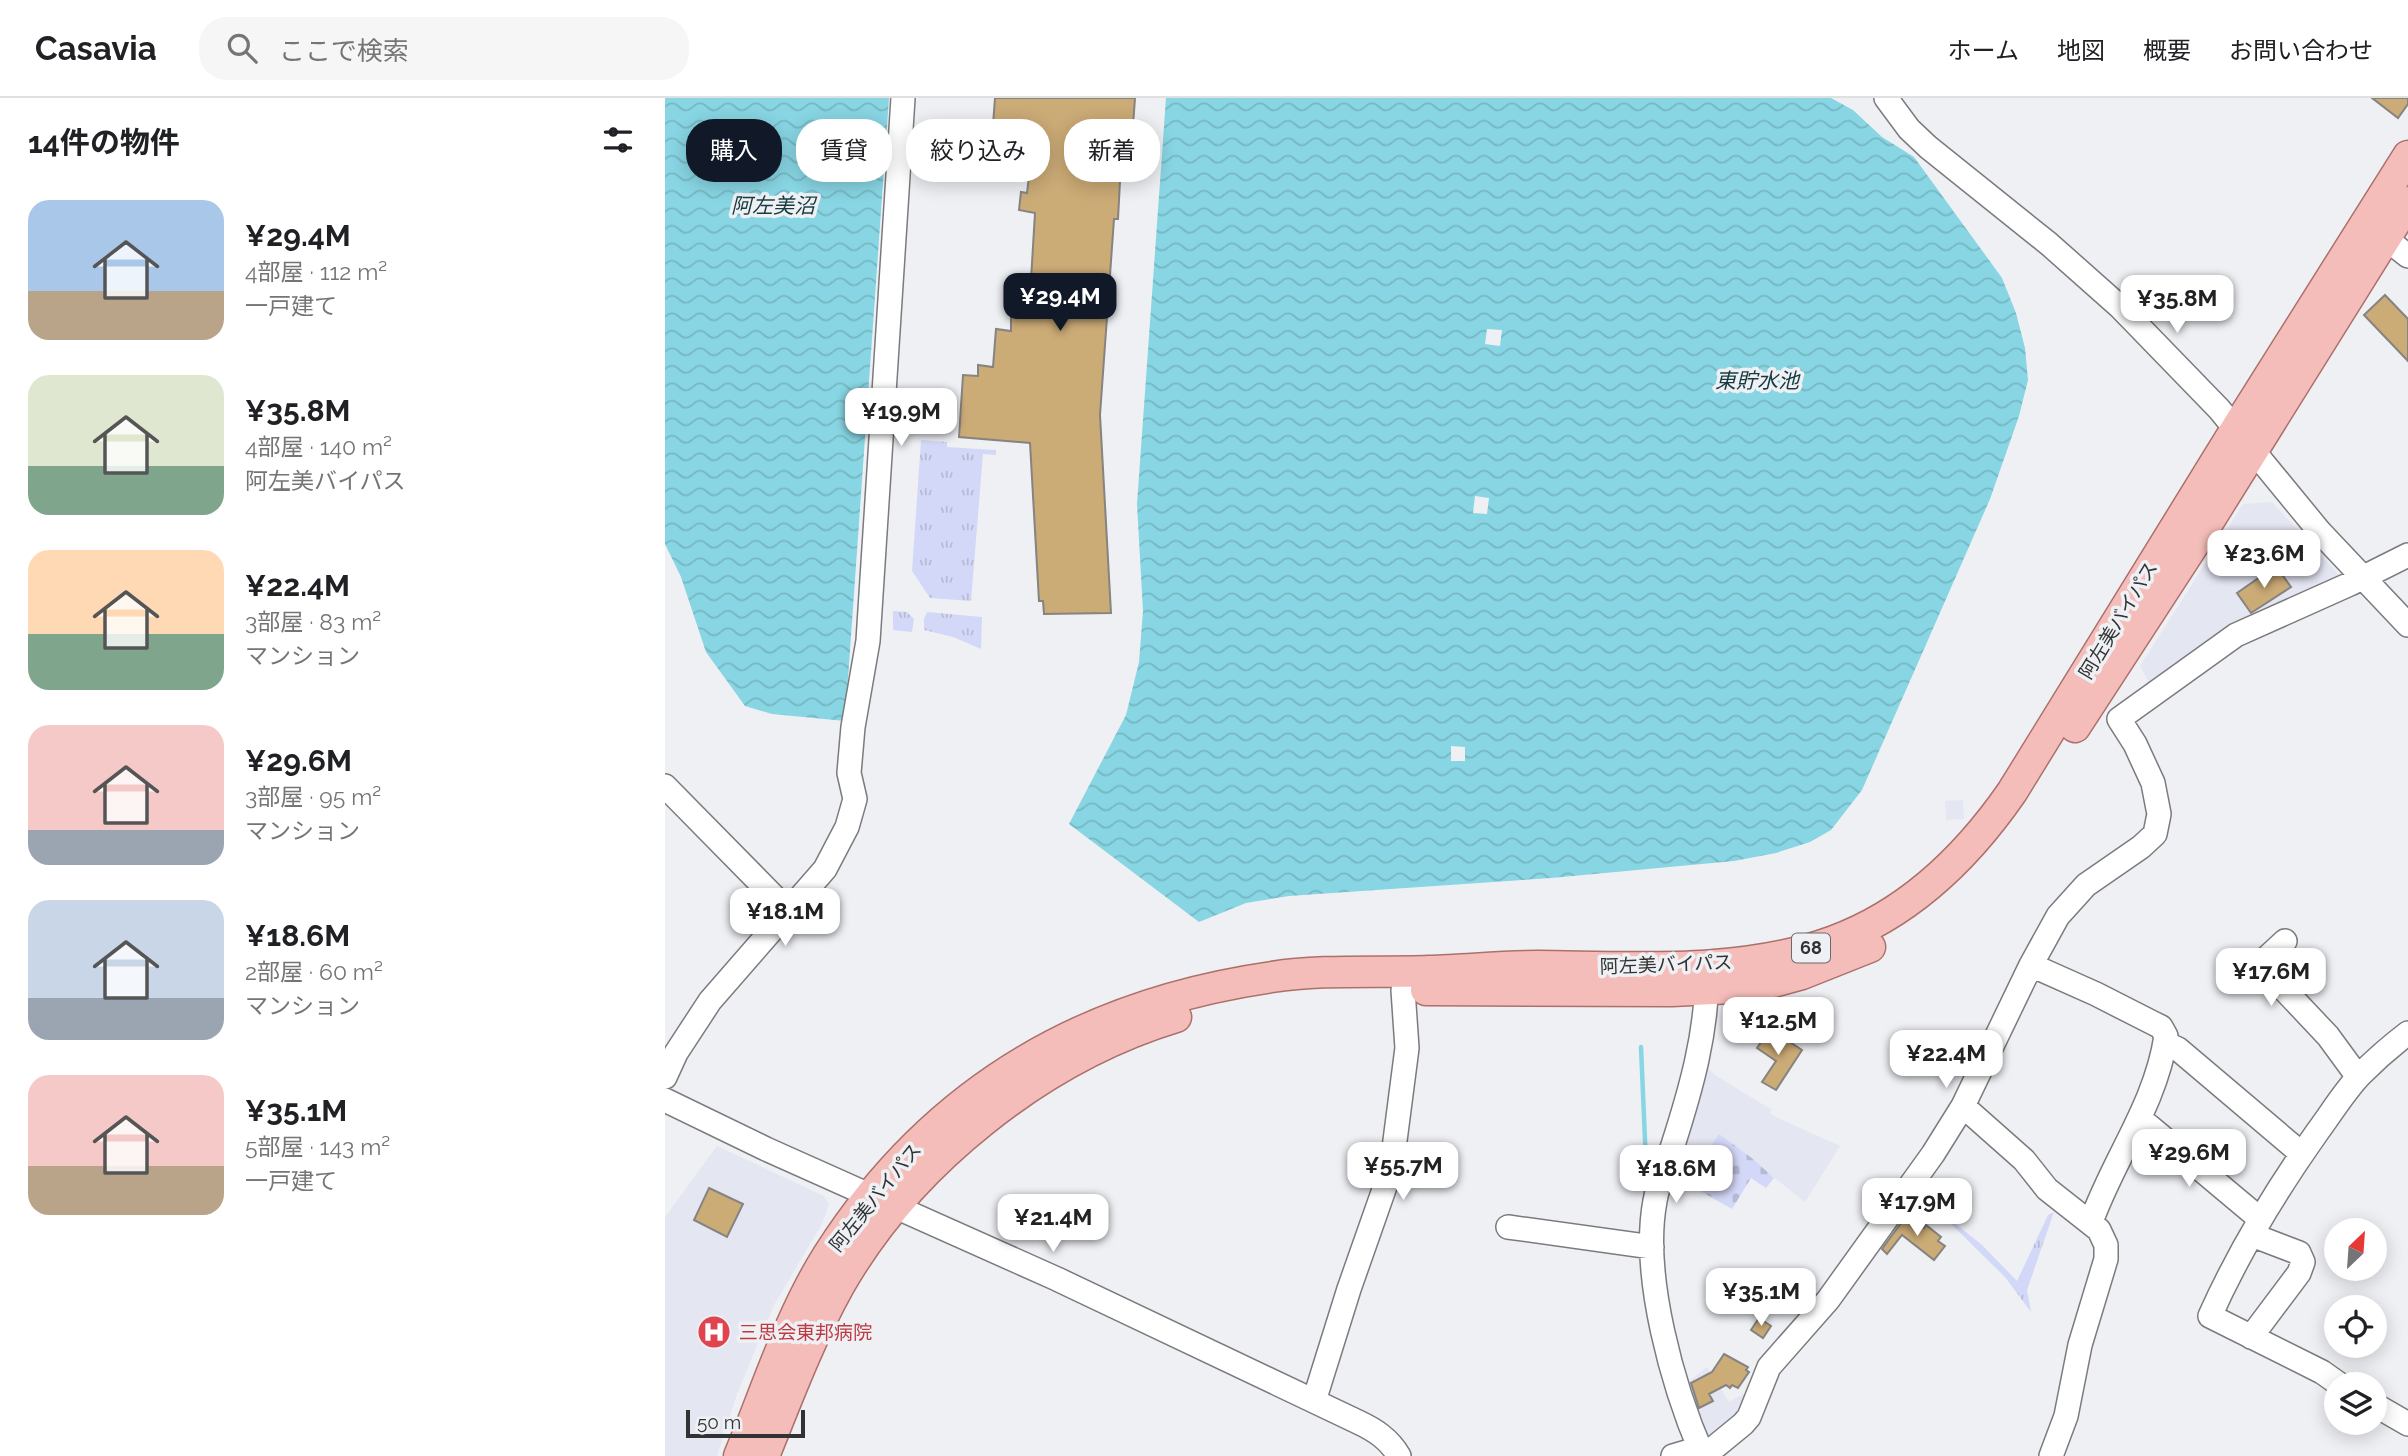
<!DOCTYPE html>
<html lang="ja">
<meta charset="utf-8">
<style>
body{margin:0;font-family:Raleway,"Noto Sans JP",sans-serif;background:#f6f6f6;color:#202124;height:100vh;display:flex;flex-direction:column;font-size:26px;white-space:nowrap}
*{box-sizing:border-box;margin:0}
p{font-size:23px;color:#757577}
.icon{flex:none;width:38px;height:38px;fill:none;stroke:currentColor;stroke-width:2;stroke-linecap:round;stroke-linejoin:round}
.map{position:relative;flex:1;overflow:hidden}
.sheet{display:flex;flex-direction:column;background:#fff;width:665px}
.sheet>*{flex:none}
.top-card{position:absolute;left:21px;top:21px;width:665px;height:63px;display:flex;gap:14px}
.needle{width:46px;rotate:25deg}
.tools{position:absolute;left:1659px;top:1120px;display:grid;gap:14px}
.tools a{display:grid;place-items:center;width:63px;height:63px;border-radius:50%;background:#fff;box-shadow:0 4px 18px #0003;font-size:35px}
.scale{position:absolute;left:21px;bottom:18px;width:119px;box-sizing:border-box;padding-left:7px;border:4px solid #313233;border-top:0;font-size:19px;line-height:24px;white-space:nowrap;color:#313233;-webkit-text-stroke:5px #eff0f4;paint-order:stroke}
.price{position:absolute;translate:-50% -60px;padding:0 16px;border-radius:14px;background:#fff;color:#222;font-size:23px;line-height:46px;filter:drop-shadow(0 2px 4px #0008)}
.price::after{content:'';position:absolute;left:50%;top:42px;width:21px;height:16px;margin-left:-10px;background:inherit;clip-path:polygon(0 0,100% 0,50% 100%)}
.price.active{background:#111827;color:#fff}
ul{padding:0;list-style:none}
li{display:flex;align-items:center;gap:21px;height:175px;padding:0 28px}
li span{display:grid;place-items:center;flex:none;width:196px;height:140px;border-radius:21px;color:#555}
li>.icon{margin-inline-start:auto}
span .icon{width:84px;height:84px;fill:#fffc;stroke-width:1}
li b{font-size:30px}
h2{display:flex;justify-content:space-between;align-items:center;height:84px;padding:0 28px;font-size:30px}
.tag{padding:0 24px;border-radius:28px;background:#fff;box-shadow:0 4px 18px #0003;font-size:24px;line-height:63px}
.tag.active{background:#111827;color:#fff}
header{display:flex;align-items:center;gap:42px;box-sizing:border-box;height:98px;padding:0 35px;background:#fff;border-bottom:2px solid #e0e0e0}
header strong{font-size:33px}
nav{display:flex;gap:38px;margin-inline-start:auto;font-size:24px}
.search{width:490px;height:63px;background:#f6f6f6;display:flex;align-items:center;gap:18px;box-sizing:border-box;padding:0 24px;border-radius:28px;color:#757577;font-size:26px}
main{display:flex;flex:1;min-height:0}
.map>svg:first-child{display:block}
</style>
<header>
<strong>Casavia</strong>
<div class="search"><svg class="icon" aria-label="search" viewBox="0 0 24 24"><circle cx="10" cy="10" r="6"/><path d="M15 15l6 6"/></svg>ここで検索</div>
<nav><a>ホーム</a><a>地図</a><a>概要</a><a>お問い合わせ</a></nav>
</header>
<main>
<section class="sheet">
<h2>14件の物件<svg class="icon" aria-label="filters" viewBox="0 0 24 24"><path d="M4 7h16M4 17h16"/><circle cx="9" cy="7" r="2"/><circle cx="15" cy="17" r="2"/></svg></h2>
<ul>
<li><span style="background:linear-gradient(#a9c7e8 65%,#b9a48a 0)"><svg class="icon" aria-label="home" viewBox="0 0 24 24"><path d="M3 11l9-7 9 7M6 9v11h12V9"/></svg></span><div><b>¥29.4M</b><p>4部屋 · 112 m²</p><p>一戸建て</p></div></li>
<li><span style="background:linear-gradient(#dfe7d0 65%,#7fa58c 0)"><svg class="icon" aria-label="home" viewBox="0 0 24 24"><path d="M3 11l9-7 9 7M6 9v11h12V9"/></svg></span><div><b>¥35.8M</b><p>4部屋 · 140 m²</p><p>阿左美バイパス</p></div></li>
<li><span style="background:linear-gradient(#ffd9b3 60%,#7fa58c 0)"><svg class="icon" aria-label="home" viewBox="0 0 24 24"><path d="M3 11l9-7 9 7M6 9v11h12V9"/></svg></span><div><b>¥22.4M</b><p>3部屋 · 83 m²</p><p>マンション</p></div></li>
<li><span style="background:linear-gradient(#f6c9c9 75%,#9aa5b1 0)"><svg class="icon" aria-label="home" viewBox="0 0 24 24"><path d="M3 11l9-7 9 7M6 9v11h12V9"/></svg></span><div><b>¥29.6M</b><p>3部屋 · 95 m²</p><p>マンション</p></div></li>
<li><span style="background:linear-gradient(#c9d6e8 70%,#9aa5b1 0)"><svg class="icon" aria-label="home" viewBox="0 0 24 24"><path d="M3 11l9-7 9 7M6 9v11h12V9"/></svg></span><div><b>¥18.6M</b><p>2部屋 · 60 m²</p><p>マンション</p></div></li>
<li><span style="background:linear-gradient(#f6c9c9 65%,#b9a48a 0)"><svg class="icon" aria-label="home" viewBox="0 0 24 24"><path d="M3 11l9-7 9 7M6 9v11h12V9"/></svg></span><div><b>¥35.1M</b><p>5部屋 · 143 m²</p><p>一戸建て</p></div></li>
</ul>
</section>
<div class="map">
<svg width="1743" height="1358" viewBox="0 0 1743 1358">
<defs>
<pattern id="grass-tufts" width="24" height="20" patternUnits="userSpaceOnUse" patternTransform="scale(1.75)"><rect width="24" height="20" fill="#d4d8f8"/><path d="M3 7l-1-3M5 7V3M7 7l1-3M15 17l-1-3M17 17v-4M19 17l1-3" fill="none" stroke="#b6bad5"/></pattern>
<pattern id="cemetery-stones" width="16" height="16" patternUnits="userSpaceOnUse" patternTransform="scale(1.75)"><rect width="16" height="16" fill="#d4d8f8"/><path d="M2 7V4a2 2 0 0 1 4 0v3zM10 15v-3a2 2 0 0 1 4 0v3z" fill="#b6bad5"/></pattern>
<pattern id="water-waves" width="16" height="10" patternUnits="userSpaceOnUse" patternTransform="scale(1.75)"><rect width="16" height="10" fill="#88d5e3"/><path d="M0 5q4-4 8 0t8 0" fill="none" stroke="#76b7c3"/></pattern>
</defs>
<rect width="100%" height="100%" fill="#eff0f4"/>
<path fill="#e4e6f2" d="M1607,404l70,76 -191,108 -11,-20 103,-162z
M1298,702l1,19 -18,1 -1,-19z
M1043,970l7,7 57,35 -2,3 6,4 64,29 -35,56 -86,-68 -14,21 -23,-9z
M52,1048l107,50 5,8 -7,20 -48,81 -37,89 -20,62h-52v-239z
M1042,1269l22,35 22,-12 -6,25 -39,25 -21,-56z"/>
<path fill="url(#grass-tufts)" d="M256,342l26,2v5l49,3v5l-13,-1 -12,147 -41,-3 -18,-27z
M228,513l14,1 7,7 -2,13 -19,-2z
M262,514l55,5 -1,32 -28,-12 -29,-7v-11z
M1389,1114l-27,78 4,22 -26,-35 -55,-54 1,-3 31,25 35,36 31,-66z"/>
<path fill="url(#cemetery-stones)" d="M1054,1036l34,25 21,19 -8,10 -15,-10 -19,31 -44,-25 6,-33 11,4z"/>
<path fill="url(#water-waves)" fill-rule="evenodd" d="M0,0h224l-44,623 -73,-7 -27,-8 -39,-54 -25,-75 -16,-33z
M501,0h665l22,12 29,27 32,20 88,121 14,35 9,35 3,32 -9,36 -29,83 -128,291 -31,40 -21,12 -34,11 -42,8 -183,17 -262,18 -43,7 -47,19 -130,-98 57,-109 13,-53 4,-51 -6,-107zM822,231l15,1 -2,16 -15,-2zM810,398l14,2 -2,16 -14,-1zM786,648l14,1v14h-14z"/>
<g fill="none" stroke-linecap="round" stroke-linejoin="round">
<path stroke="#88d5e3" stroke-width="4.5" d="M976,949l6,140"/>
</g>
<path fill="#cbab76" stroke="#868380" stroke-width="2" d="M330,0h140l-6,83h-9l-2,38h-4l-14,196 11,198 -67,1 -1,-13h-4l-9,-158 -71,-6 4,-62 15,1v-11l15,2 3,-38 15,2v-18h18l6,-100 -16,-3 2,-18 6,1 3,-26 -40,-2z
M1707,0h36v6l-10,14z
M1720,197l23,24v42l-44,-46z
M1611,468l15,21 -40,26 -14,-20z
M1105,931l32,21 -26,40 -14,-8 14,-21 -19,-13z
M44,1090l34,16 -16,33 -33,-17z
M1242,1117l17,13 2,-3 15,12 -3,4 7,5 -11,14 -32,-25 -15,19 -5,-5z
M1094,1220l12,8 -8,12 -12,-8z
M1059,1256l24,13 -2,3 3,2 -11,16 -6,-3 -2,3 -4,-3 -17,9 4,7 -14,7 -8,-25 21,-11z"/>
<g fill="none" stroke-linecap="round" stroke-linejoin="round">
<defs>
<path id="minor" d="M1221,0l23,31 19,18 121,97 71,63 99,102 101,123 88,93
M1720,140l23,18
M0,688l124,126
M1620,843l-25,23 68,72 30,41
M1366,867l65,29 57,29 8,4 5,9c-10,68 -52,122 -75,186
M1500,945l13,6 124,105
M0,979l11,-24 34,-52 115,-132 22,-42 8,-28 -6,-26 4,-46 15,-86 35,-543
M0,1002l101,49 291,130 301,143c17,8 31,17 41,34
M1298,1008l61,54 23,29 52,41 7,15v14l-26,86 -14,71 -15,40
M1474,1024l10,4 111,93
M843,1129l144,20
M1586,1239l48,-64 4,-11 -4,-9 -47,-18
M1674,1286l-17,-12 -112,-56c29,-65 67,-127 108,-185 14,-19 26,-39 42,-56 15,-15 31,-29 48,-42
M649,1303l35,-112 39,-111 5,-22 14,-108 -4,-58
M1710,1307l33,19
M1008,1358l27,-8
M1038,1358c-30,-68 -62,-181 -48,-255 3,-19 12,-37 18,-56 18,-56 34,-112 34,-172
M1039,1358l39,-32 6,-7 20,-50 59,-67 105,-146 30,-48 68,-141 27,-49 28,-31 55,-38 14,-13 4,-20 -6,-31 -18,-39 -16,-25 117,-84 114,-51 58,-29"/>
<path id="major" d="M1410,629l132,-203 201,-322
M761,892l246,1 61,-3 40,-6 29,-8 68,-27
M74,1358c28,-67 50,-139 89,-201 103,-162 255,-251 444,-278 51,-8 105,-4 157,-6 36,-1 73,-5 109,-5 97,1 204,9 296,-25 76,-28 133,-84 178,-149l224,-363 172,-273
M99,1358c23,-57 45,-116 75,-170 70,-123 202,-228 337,-269"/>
</defs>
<use href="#minor" stroke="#7b7b7f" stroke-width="26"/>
<use href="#major" stroke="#ac706c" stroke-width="33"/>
<use href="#minor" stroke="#fff" stroke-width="23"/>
<use href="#major" stroke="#f5bdb9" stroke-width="30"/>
</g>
<defs>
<symbol id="hospital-disc" viewBox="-11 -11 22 22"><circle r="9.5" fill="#e0444e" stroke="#eff0f4"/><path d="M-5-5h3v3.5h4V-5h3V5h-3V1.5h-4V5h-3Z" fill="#fff"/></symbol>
</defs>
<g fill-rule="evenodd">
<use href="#hospital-disc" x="30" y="1215" width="38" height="38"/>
</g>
<g text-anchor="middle" stroke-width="7" stroke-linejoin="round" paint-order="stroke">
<rect fill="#eff0f4" stroke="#6a6b6d" stroke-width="2" x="1127" y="835.5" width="38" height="29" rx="5"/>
<g font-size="18" font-weight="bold" fill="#313233">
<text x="1146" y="856">68</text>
</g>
<g font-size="19" fill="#313233" stroke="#eff0f4">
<text transform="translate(1453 522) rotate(-59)" y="7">阿左美バイパス</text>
<text transform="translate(1001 866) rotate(-2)" y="7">阿左美バイパス</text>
<text transform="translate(210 1099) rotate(-51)" y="7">阿左美バイパス</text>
</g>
<g font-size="19" fill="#be3a42" stroke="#eff0f4" text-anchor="start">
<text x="74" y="1241">三思会東邦病院</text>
</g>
<g font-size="21" font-style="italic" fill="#153b41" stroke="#eff0f4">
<text x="108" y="115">阿左美沼</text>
<text x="1092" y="290">東貯水池</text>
</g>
</g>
</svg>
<div class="tools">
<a><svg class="needle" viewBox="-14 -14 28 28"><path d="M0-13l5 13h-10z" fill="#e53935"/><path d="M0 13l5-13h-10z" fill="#757577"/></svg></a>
<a><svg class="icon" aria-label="locate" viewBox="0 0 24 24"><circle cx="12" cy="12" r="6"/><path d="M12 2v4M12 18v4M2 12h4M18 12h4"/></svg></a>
<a><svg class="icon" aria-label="layers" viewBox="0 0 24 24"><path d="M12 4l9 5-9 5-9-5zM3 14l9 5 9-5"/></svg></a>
</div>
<div class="scale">50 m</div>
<b class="price active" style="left:395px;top:235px">¥29.4M</b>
<b class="price" style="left:1512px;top:237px">¥35.8M</b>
<b class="price" style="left:236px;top:350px">¥19.9M</b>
<b class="price" style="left:1599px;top:492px">¥23.6M</b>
<b class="price" style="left:120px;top:850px">¥18.1M</b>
<b class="price" style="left:1606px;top:910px">¥17.6M</b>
<b class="price" style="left:1113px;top:959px">¥12.5M</b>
<b class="price" style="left:1281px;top:992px">¥22.4M</b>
<b class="price" style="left:1524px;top:1091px">¥29.6M</b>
<b class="price" style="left:738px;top:1104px">¥55.7M</b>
<b class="price" style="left:1011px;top:1107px">¥18.6M</b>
<b class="price" style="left:1252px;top:1140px">¥17.9M</b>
<b class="price" style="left:388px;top:1156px">¥21.4M</b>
<b class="price" style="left:1096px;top:1230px">¥35.1M</b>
<div class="top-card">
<a class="tag active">購入</a>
<a class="tag">賃貸</a>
<a class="tag">絞り込み</a>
<a class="tag">新着</a>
</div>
</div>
</main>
